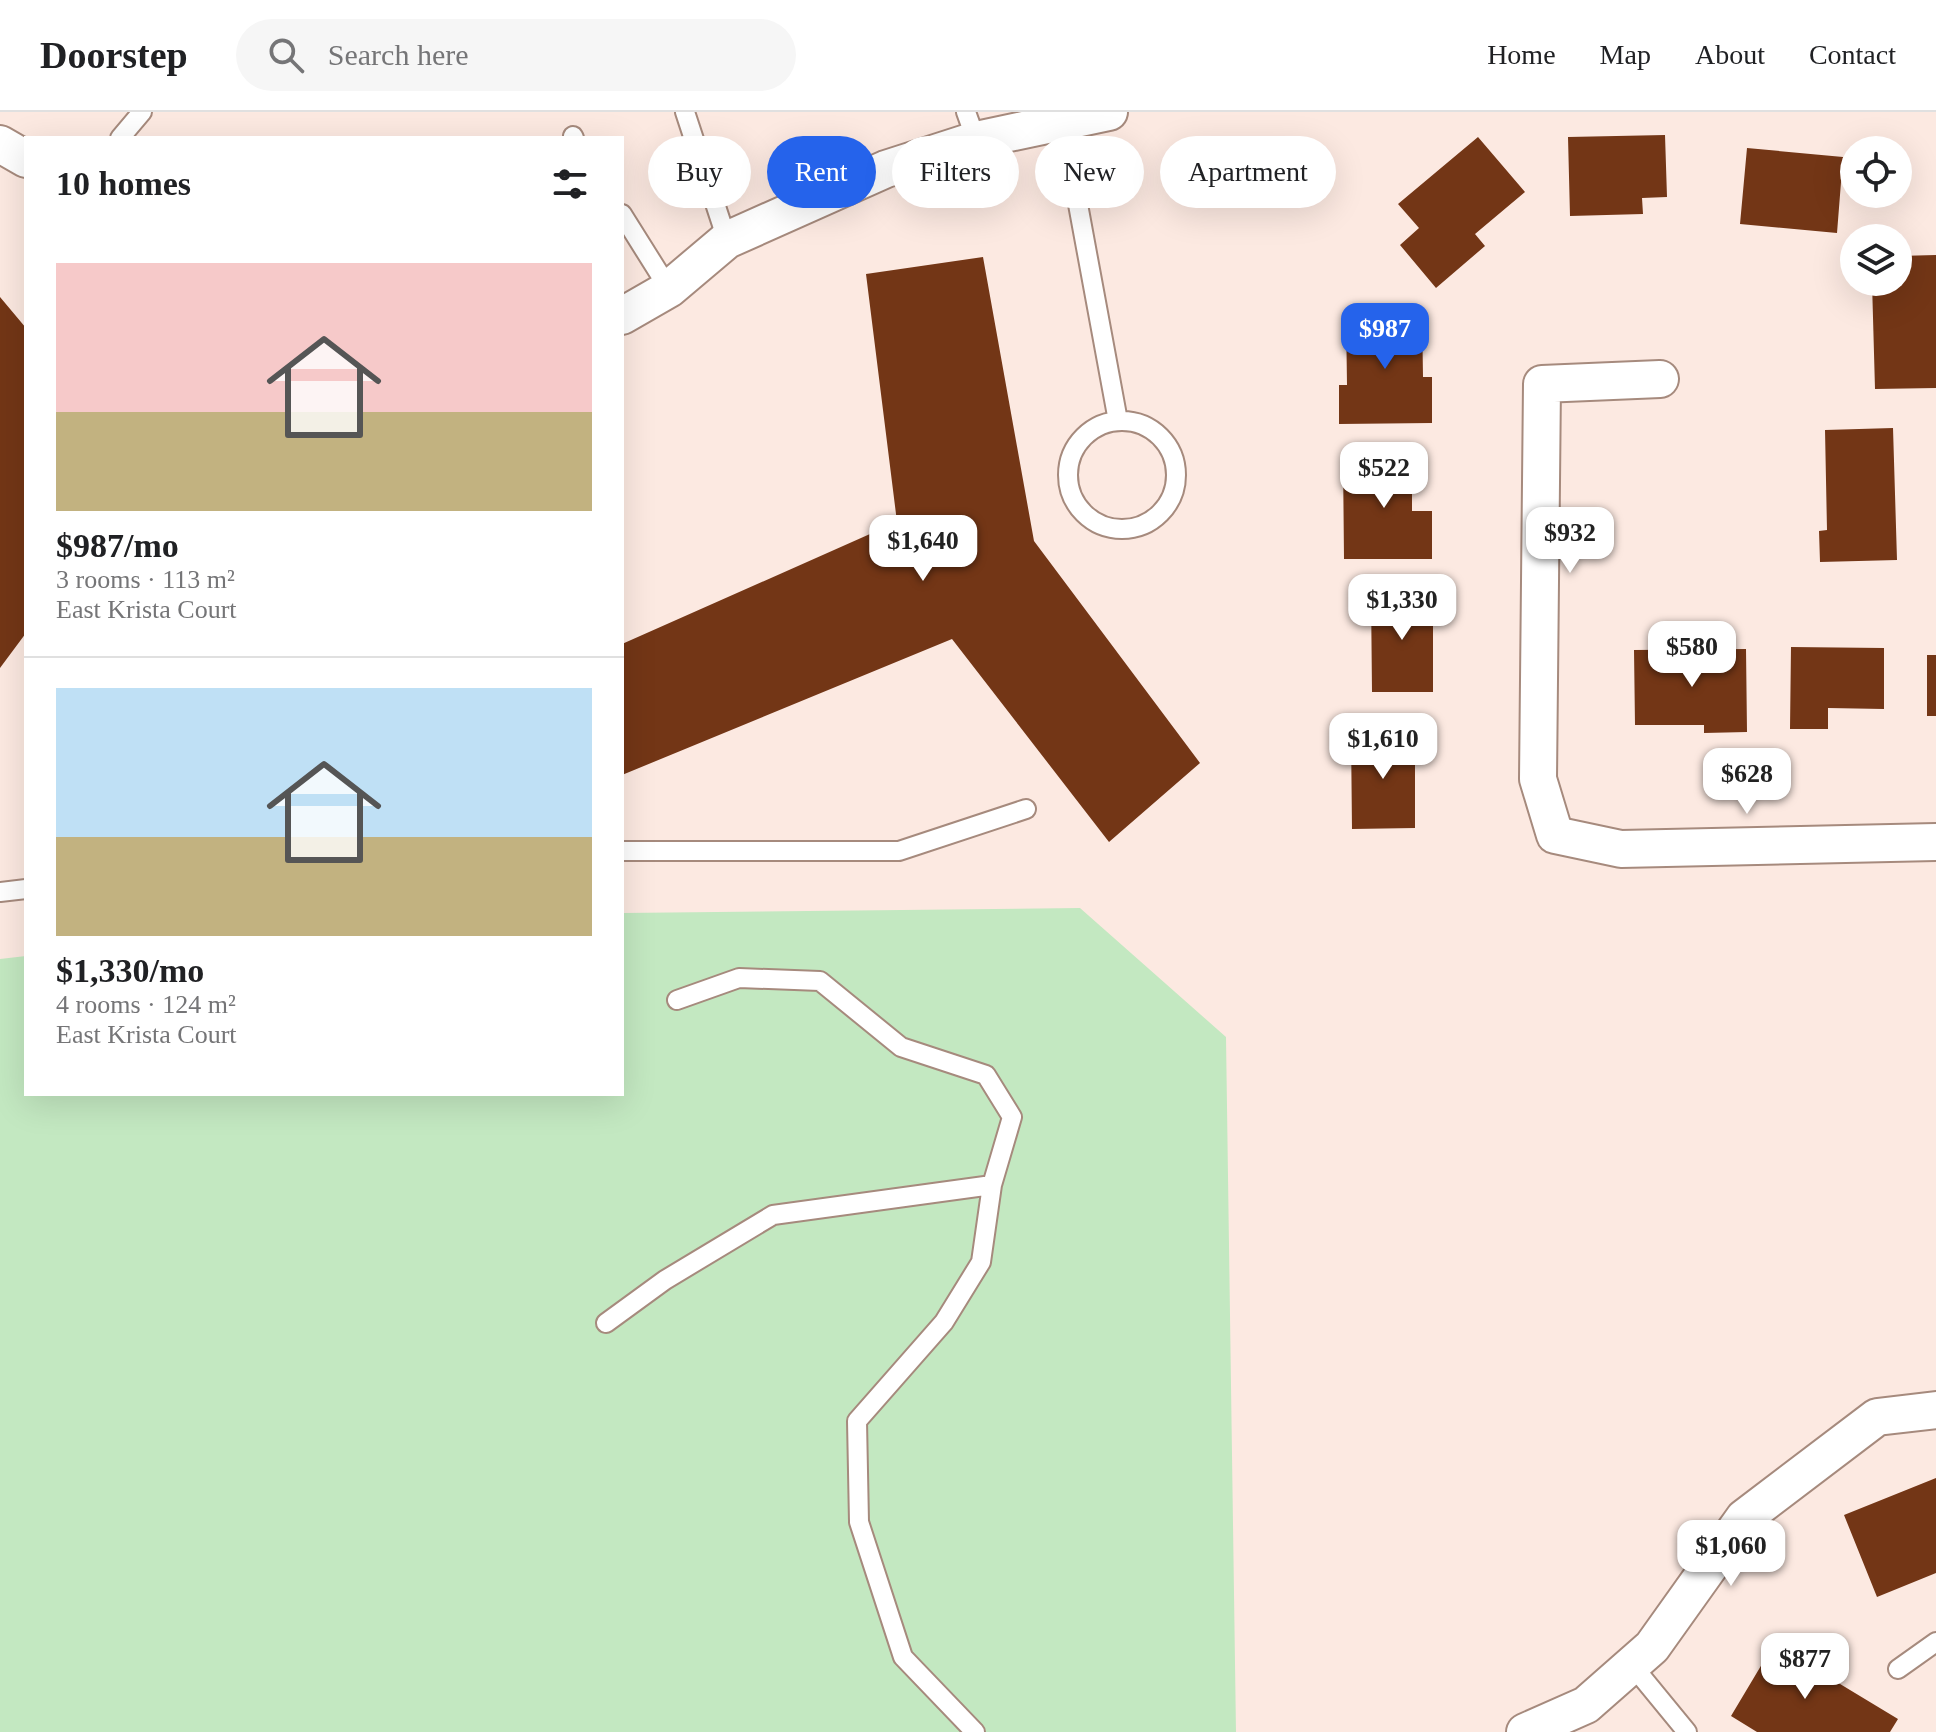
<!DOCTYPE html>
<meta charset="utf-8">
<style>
body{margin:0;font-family:"Times New Roman",serif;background:#f6f6f6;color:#202124;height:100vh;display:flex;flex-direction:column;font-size:30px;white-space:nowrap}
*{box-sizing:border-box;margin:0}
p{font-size:26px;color:#757577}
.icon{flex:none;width:44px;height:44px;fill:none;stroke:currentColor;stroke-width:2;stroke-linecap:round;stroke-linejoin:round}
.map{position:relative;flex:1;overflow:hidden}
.details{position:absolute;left:24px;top:24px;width:600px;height:960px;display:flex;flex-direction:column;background:#fff;border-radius:0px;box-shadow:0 8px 32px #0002}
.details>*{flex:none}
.top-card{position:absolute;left:648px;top:24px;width:760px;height:72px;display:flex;gap:16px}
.fabs{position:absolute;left:1840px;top:24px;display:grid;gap:16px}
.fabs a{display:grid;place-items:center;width:72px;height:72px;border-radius:50%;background:#fff;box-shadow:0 8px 32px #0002;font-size:40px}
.price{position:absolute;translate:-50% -68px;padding:0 18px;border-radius:16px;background:#fff;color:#222;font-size:26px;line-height:52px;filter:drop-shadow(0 2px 4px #0008)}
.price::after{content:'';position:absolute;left:50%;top:48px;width:24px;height:18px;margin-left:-12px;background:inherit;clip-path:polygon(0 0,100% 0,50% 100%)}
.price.active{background:#2563eb;color:#fff}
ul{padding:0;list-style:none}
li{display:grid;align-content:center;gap:16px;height:424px;padding:0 32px}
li+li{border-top:2px solid #e0e0e0}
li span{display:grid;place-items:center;height:248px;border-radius:0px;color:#555}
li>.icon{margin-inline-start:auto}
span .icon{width:144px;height:144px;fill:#fffc;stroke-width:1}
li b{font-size:34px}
h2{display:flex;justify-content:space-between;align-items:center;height:96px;padding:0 32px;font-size:34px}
.pill{padding:0 28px;border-radius:36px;background:#fff;box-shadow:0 8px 32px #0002;font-size:28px;line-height:72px}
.pill.active{background:#2563eb;color:#fff}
header{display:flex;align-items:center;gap:48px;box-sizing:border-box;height:112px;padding:0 40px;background:#fff;border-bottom:2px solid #e0e0e0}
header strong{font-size:38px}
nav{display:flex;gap:44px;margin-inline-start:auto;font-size:28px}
.search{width:560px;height:72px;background:#f6f6f6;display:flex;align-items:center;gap:20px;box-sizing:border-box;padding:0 28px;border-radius:44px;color:#757577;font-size:30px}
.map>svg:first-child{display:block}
</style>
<header>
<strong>Doorstep</strong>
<div class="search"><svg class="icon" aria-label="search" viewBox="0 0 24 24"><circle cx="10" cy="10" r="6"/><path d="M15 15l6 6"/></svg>Search here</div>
<nav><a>Home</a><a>Map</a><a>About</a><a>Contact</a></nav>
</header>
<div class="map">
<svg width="1936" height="1620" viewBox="0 0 1936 1620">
<rect width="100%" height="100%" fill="#fce9e1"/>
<path fill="#c3e8c1" d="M1080,796l146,129 10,695h-1236v-773l26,-3v138h596v-181z"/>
<path fill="#733616" d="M1665,23l2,62 -25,1 1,16 -73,2 -2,-79z
M1478,25l47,55 -50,42 10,12 -49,42 -36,-43 19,-17 -21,-24z
M1747,36l96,9 -6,76 -97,-9z
M1936,143v133l-61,1 -3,-107h26v-26z
M983,145l51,284 166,222 -91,79 -157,-203 -330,136v-131l275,-122 -31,-248z
M0,185l26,31v305l-26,35z
M1422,200l1,65h9v46l-93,1v-39h8l-1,-72z
M1893,316l4,132 -77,2 -1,-31 8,-1 -2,-100z
M1343,345h78v31h-9v23h20v48h-88z
M1371,481h62v99h-61z
M1791,535l93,1v61l-56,-1v21h-38z
M1746,537l1,83 -43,1v-8h-69l-1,-75z
M1927,543h9v61h-9z
M1351,621h64v95l-63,1z
M1936,1366v95l-59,24 -33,-82z
M1774,1532l124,75 -8,13h-133l-26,-16z"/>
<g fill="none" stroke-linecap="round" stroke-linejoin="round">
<defs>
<path id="lane" d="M685,0l42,128
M966,0l10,28
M1063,11l55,298
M573,24l1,2
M120,26l22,-26
M622,102l47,75
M1068 363a54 54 0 1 1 108 0a54 54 0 1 1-108 0Z
M622,739h277l127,-42
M0,780l26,-3
M677,888l62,-22 81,3 81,66 85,28 26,42 -20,68 -11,77 -37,60 -87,99 2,101 44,135 72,75
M606,1211l59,-43 108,-65 219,-30
M1632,1553l55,67
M1898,1557l38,-27"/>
<path id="street" d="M0,32l26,15
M622,204l47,-27 58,-49 159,-71 90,-29 133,-28
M1660,267l-118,5 -4,395 17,56 66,14 315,-7
M1525,1620l61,-27 66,-58 92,-129 133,-101 59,-7"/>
</defs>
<use href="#lane" stroke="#a68a7d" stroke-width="22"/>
<use href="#street" stroke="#a68a7d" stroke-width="40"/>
<use href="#lane" stroke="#fff" stroke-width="18"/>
<use href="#street" stroke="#fff" stroke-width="36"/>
</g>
</svg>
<div class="fabs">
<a><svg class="icon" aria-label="locate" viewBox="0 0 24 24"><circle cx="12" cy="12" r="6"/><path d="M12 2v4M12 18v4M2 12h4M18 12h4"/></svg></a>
<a><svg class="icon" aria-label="layers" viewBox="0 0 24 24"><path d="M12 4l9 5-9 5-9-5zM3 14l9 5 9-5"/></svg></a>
</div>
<b class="price active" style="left:1385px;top:259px">$987</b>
<b class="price" style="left:1384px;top:398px">$522</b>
<b class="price" style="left:1570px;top:463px">$932</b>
<b class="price" style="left:923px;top:471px">$1,640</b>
<b class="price" style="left:1402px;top:530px">$1,330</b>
<b class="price" style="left:1692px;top:577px">$580</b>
<b class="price" style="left:1383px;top:669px">$1,610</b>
<b class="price" style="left:1747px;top:704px">$628</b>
<b class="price" style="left:1731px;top:1476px">$1,060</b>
<b class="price" style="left:1805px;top:1589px">$877</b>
<div class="top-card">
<a class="pill">Buy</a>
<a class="pill active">Rent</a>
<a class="pill">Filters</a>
<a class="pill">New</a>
<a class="pill">Apartment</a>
</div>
<section class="details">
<h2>10 homes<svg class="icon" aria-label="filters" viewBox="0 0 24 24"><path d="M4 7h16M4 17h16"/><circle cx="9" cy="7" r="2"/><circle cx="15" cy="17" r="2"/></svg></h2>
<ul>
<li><span style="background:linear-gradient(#f6c9c9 60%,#c2b280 0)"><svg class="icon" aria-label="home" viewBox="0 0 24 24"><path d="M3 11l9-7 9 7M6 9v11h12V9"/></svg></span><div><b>$987/mo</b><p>3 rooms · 113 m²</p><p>East Krista Court</p></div></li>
<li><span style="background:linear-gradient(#bfe0f5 60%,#c2b280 0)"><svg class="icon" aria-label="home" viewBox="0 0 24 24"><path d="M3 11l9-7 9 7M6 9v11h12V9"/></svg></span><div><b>$1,330/mo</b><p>4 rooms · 124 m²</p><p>East Krista Court</p></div></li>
</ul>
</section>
</div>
